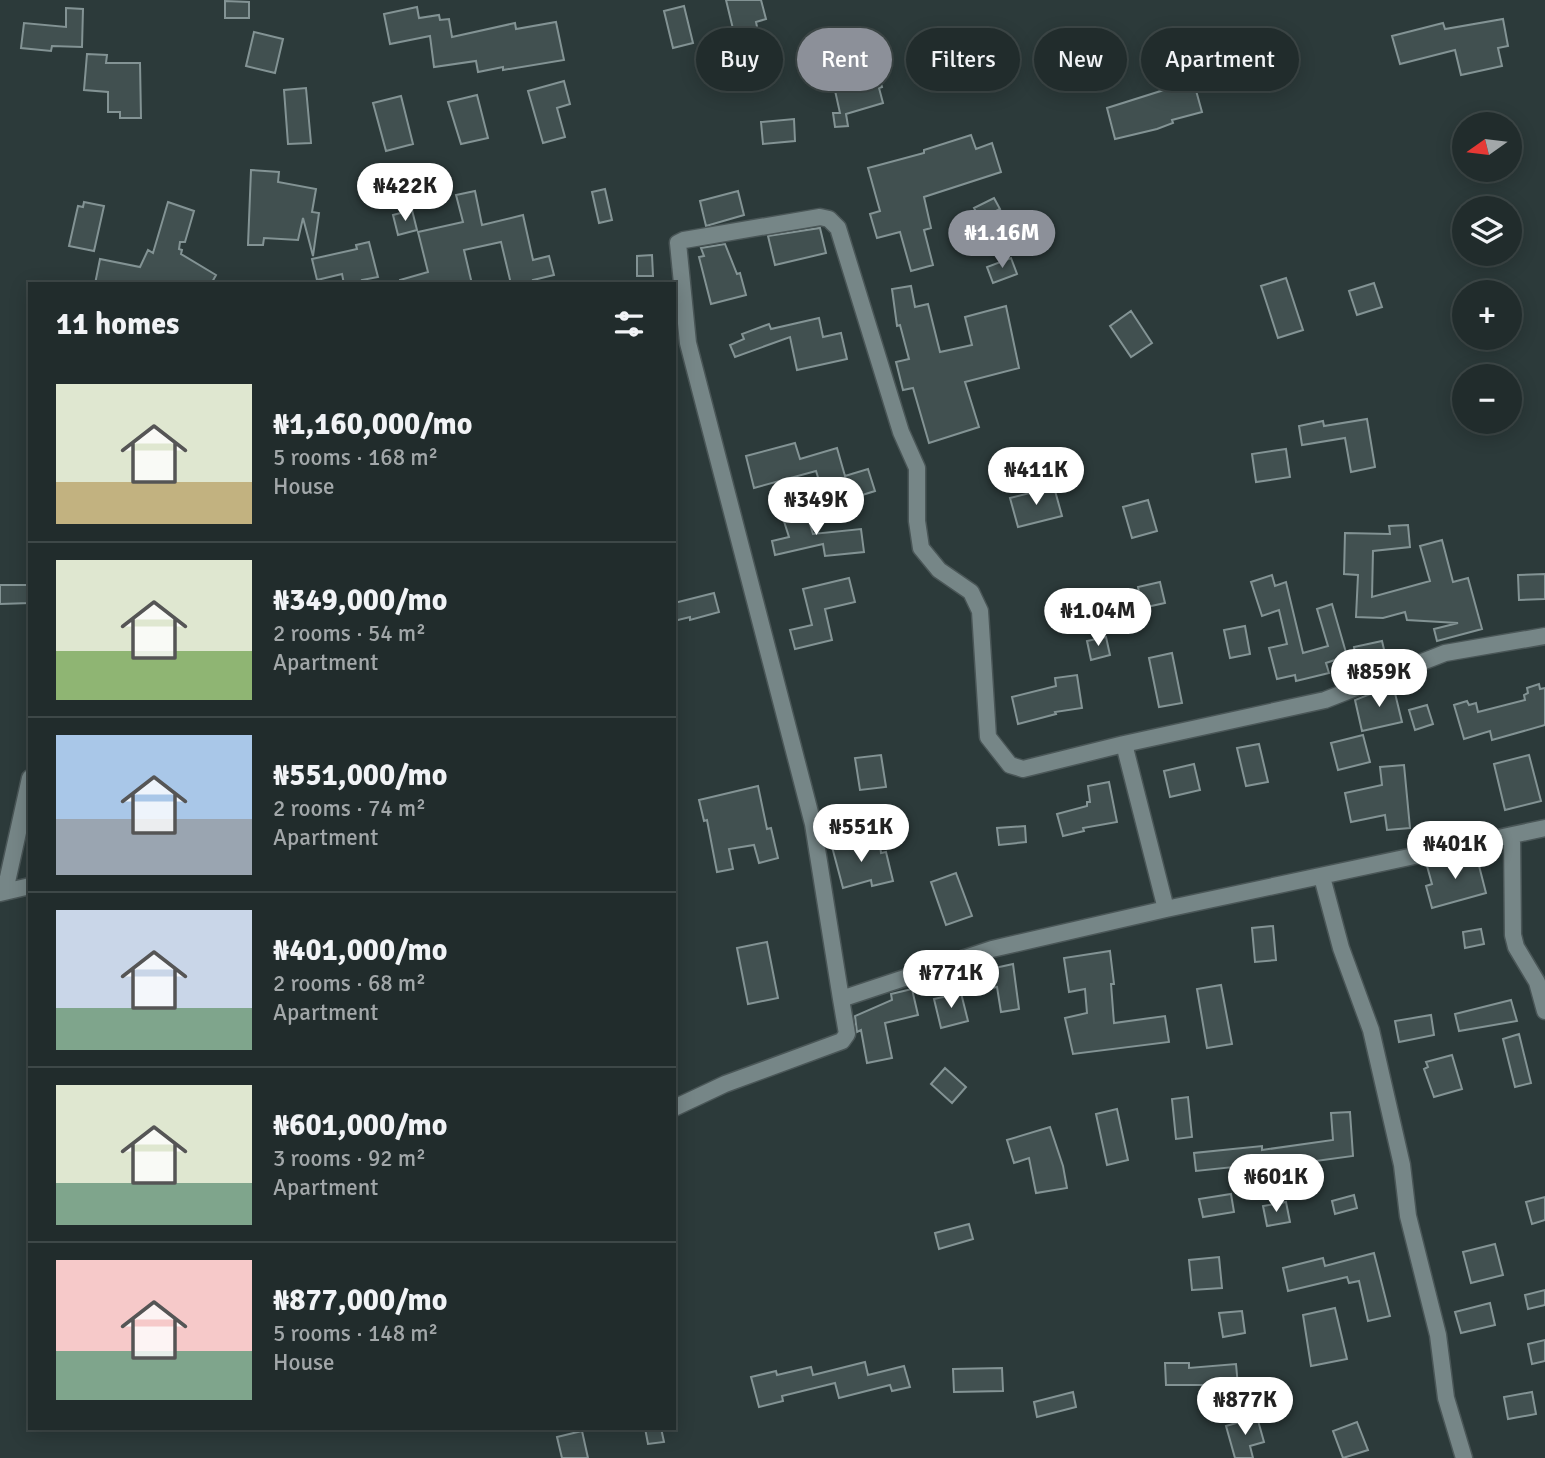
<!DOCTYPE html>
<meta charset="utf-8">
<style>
body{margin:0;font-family:Signika,sans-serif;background:#293434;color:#f1f3f6;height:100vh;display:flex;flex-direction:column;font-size:26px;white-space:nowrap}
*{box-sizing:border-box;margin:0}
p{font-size:23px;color:#a2a7a9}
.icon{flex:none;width:38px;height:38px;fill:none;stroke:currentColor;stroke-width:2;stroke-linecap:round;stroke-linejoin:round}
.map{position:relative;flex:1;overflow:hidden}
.details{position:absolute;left:28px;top:282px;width:648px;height:1148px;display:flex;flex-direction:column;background:#212c2c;border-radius:0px;box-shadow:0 4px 18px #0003,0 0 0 2px #3e4848}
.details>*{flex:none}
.hud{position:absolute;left:696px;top:28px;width:665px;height:63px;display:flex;gap:14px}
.needle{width:46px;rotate:256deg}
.controls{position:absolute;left:1452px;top:112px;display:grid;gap:14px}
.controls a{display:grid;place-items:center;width:70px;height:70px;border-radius:50%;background:#212c2c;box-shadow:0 4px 18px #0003,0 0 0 2px #3e4848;font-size:35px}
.price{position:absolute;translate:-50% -60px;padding:0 16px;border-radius:24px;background:#fff;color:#222;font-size:23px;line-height:46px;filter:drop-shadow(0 2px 4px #0008)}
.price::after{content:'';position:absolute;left:50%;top:42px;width:21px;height:16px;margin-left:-10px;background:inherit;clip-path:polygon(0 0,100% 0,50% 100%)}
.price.on{background:#8c9099;color:#fff}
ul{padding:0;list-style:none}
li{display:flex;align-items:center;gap:21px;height:175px;padding:0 28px}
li+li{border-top:2px solid #3e4848}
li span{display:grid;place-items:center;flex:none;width:196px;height:140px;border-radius:0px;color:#555}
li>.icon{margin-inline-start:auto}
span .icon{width:84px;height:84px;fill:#fffc;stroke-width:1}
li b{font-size:30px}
h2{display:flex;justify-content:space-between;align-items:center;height:84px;padding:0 28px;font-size:30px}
.pill{padding:0 24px;border-radius:32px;background:#212c2c;box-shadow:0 4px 18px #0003,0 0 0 2px #3e4848;font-size:24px;line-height:63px}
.pill.on{background:#8c9099;color:#fff}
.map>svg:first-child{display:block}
</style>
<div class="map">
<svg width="1545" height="1458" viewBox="0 0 1545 1458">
<rect width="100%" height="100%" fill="#2c3a3a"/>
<path fill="#415050" stroke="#839394" stroke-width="2" d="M726,0h35l5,19 -10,3 7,34 -45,13 -7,-25 24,-7z
M225,1l24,1v16h-24z
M684,6l9,37 -20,5 -9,-37z
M417,7l2,11 20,-3 1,5 9,-1 3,18 63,-14 1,6 40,-7 8,38 -61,10v-3l-25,5 -2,-11 -42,6 -4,-31 -40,8 -6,-30z
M66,8l17,1 -1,38 -30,-1 -1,5 -30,-3 3,-25 42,4z
M1503,19l5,27 -10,2 4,18 -41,9 -6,-25 -55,14 -8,-28 51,-13 2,6z
M254,32l29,7 -8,34 -29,-7z
M87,54l20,1 -1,8h34l1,55h-21v-6h-12v-20l-24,-2z
M1187,58l15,54 -30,8 1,3 -16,6 -42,10 -8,-31 60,-19 -7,-23z
M875,64l7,23 -3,1 4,15 -37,11 2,12 -13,1 -2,-14h7l-6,-27 21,-5 -3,-9z
M564,81l6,23 -13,4 8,29 -22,6 -15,-52z
M306,88l5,55 -23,1 -4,-54z
M477,95l11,43 -27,6 -13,-42z
M401,96l12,48 -27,7 -13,-48z
M794,119l1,22 -32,3 -2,-22z
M971,135l5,14 16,-6 9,29 -77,25 7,31 -7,2 9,35 -22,6 -11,-39 -23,6 -7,-24 10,-3 -12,-43 56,-15v-3z
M251,170l28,2 -1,10 38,7 -4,23 7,1 -6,43 -10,-38 -5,22 -34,-2 -1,7h-15z
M429,172l6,25 -25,5 -5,-24z
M605,189l7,31 -13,3 -7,-31z
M475,191l7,34 41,-10 10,45 16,-4 5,19 -21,5 1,4h-23l-10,-42 -37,8 8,34h-72v-4l28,-8 -10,-40 45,-10 -7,-27z
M738,191l6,24 -38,11 -6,-25z
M994,198l6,11 -20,10 -6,-11z
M84,202l20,4 -10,45 -25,-5 9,-40 5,1z
M168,202l26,9 -9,31h-5l-1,7 3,1 -1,4 35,21 -5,9h-116l5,-25 40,8 8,-17 5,3z
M412,210l5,20 -19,5 -5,-20z
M820,228l6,25 -51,12 -7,-29z
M369,242l9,35 -16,3 1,4h-19l-2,-10 -25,6 -5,-21 45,-10 -1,-4z
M725,244l12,30 3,-1 6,22 -35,9 -12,-47 5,-1 -3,-8z
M652,255l1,21h-16v-20z
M1011,258l6,16 -24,9 -6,-16z
M1286,278l17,52 -25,8 -17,-52z
M1374,283l8,24 -25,8 -8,-24z
M911,286l4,21 13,-3 12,48 32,-7 -7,-28 41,-11 13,62 -54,14 14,45 -50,16 -16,-55 -10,2 -7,-28 13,-3 -9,-34 -3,1 -5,-37z
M1131,311l21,32 -21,14 -21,-31z
M819,318l4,19 18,-4 6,26 -50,11 -7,-33 -55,20 -5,-12 14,-6 -2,-5 27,-10 2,5z
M1367,419l8,48 -24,5 -6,-34 -43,7 -3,-19 24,-5 1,5z
M795,443l5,16 37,-11 8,28 23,-7 7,22 -48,15 -11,-35 -62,17 -8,-32z
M1286,449l4,28 -34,5 -4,-28z
M1054,487l8,29 -44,11 -8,-29z
M1148,500l9,31 -25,7 -9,-31z
M805,508l8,26 48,-5 3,23 -39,4 -2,-12 -48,11 -3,-14 17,-4 -7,-22z
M1408,525l2,22 -37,4 -1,46 58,-16 -10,-35 22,-6 11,42 15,-4 14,51 -45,12 -3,-12 24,-6 -51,-3 -2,-8 -22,6 -27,-1 2,-42 -14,-1 1,-41 45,1 -1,-8z
M1545,574v25l-26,1 -1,-25z
M1272,575l3,11 11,-4 17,71 25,-7 -11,-37 15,-5 15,52 -21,7 3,10 -33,8 -1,-6 -18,4 -8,-31 18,-4 -8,-34 -17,6 -11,-34z
M849,578l6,24 -30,7 7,31 -37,9 -5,-19 22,-5 -9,-36z
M1160,582l5,21 -23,5 -4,-21z
M0,585h30v18l-30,1z
M714,593l5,19 -29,8v-3l-16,4v-18z
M1097,595l5,17 -26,8 -5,-17z
M1245,626l5,28 -20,4 -6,-28z
M1106,637l4,18 -19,5 -4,-19z
M1382,641l5,21 -30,6 -3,-21z
M1172,653l10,50 -23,4 -10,-49z
M1077,675l5,33 -27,4 1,2 -38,10 -6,-27 44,-11 -1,-8z
M1539,684l1,5 5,-1v37l-53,15 -2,-9 -26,8 -10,-34 13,-4 2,4 7,-2 2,9 47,-12 -1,-5 4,-2 -1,-5z
M1393,685l9,37 -40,9 -7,-31z
M1427,705l6,19 -18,6 -6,-20z
M1363,735l7,27 -32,8 -7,-27z
M1259,744l9,38 -22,4 -9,-38z
M881,755l5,32 -26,3 -5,-32z
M1529,755l12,46 -36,9 -11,-46z
M1194,764l6,26 -30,7 -6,-26z
M1404,765l6,63 -23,2 -2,-15 -34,7 -6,-29 37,-8 -2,-18z
M1109,782l8,40 -34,6 1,3 -21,5 -6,-22 30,-8v-4h3l-2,-16z
M758,786l9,43 4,-1 7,30 -19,5 -5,-18 -25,4 4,20 -16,3 -10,-52 -3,1 -5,-21z
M1025,826l1,16 -27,3 -2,-17z
M855,836l3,15 22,-6 1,8 5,-1 7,29 -21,5 -1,-6 -28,8 -12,-45z
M1476,854l10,39 -54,15 -6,-22 6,-2 -5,-18z
M956,873l16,43 -26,9 -15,-43z
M1273,926l3,34 -21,2 -3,-34z
M1481,929l3,15 -19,4 -2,-16z
M767,942l11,56 -30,6 -11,-56z
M1110,951l4,33h-3l3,39 51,-7 4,26 -96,12 -8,-36 22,-5 -2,-24 -16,3 -5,-34z
M1013,964l6,45 -18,3 -4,-25 -21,4 -4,-18z
M1221,985l11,59 -25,4 -10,-59z
M912,989l6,26 -33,8 7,35 -25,5 -6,-33 -4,2 -2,-16 37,-16 -1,-6z
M961,993l7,28 -27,7 -7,-29z
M1511,1000l6,21 -58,10 -4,-17z
M1431,1015l3,20 -35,7 -4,-21z
M1519,1034l12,49 -16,4 -12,-48z
M1452,1055l10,34 -28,8 -10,-28 4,-2 -2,-5z
M945,1068l21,19 -14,16 -21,-19z
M1188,1097l4,40 -16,2 -4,-40z
M1117,1109l11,51 -21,5 -11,-51z
M1350,1112l3,44 -82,11v-4l-75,8 -2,-18 68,-7v4l71,-10 -2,-27z
M1050,1127l13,39 4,22 -31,5 -7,-35 -15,5 -7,-23z
M1231,1194l3,18 -31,5 -4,-18z
M1354,1195l3,13 -22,6 -3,-13z
M1545,1197v23l-13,4 -6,-22z
M1286,1202l4,20 -23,4 -4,-20z
M969,1224l4,15 -34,10 -4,-16z
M1495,1244l8,31 -32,8 -8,-31z
M1374,1253l16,63 -22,5 -9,-40 -10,2 -2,-6 -59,14 -5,-23 40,-10 2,8z
M1219,1257l3,31 -30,2 -3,-30z
M1545,1290v15l-17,4 -3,-14z
M1490,1303l5,22 -34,8 -6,-21z
M1335,1308l12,51 -36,7 -8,-51z
M1242,1311l3,22 -22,4 -4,-24z
M1545,1340v21l-13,3 -4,-20z
M865,1362l3,13 36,-9 6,21 -18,4 -2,-6 -51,13 -4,-15 -53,13 1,5 -24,6 -8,-30 25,-6 1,4 34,-8 2,8z
M1165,1363h24v5l47,-4 2,22 -35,2v-3h-37z
M1002,1368l1,23 -49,1 -1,-23z
M1073,1392l3,15 -39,10 -3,-15z
M1532,1392l4,22 -28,5 -4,-22z
M1257,1417l7,25 -14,4 3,12h-18l-9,-32z
M1357,1422l11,28 -25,8 -10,-27z
M645,1428h16l3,14 -16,2z
M582,1431l6,27h-26l-5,-21z"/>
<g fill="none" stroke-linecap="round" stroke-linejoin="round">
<defs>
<path id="minor" d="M1512,836l1,99 3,12 21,35 8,29
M1322,877l19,71 30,82 31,135 6,51 30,119 8,63 18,60
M5,891l25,-113
M0,893l30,-7
M1166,909l-42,-165 201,-44 120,-47 100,-17
M841,999l-28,-175 -125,-481 -10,-100 6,-3 136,-23 9,2 9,9 63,204 16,36v53l4,27 18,22 32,22 9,19 8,126 22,28 13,4 101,-25
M674,1108l51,-24 117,-43 5,-7 -6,-35 151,-50 174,-40 379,-81"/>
</defs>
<use href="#minor" stroke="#4a5657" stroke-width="19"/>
<use href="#minor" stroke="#768687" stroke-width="16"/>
</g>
</svg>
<div class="controls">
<a><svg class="needle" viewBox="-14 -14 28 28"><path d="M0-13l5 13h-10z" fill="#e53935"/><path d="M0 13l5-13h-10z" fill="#a2a7a9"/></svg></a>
<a><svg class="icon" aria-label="layers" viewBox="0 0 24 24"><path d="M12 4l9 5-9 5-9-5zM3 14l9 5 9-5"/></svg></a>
<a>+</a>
<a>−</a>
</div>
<b class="price" style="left:405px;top:223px">₦422K</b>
<b class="price on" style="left:1002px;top:270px">₦1.16M</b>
<b class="price" style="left:1036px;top:507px">₦411K</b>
<b class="price" style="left:816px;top:537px">₦349K</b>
<b class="price" style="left:1098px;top:648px">₦1.04M</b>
<b class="price" style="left:1379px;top:709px">₦859K</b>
<b class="price" style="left:861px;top:864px">₦551K</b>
<b class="price" style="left:1455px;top:881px">₦401K</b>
<b class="price" style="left:951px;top:1010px">₦771K</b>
<b class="price" style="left:1276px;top:1214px">₦601K</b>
<b class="price" style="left:1245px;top:1437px">₦877K</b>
<div class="hud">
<a class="pill">Buy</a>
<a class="pill on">Rent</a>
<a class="pill">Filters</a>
<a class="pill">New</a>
<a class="pill">Apartment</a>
</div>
<section class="details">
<h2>11 homes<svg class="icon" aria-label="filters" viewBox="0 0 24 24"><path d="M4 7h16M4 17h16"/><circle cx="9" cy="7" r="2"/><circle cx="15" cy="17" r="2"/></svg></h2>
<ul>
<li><span style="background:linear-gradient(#dfe7d0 70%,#c2b280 0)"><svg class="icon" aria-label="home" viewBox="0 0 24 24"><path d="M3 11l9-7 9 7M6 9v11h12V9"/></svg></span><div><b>₦1,160,000/mo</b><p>5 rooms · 168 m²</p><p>House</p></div></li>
<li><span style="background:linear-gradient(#dfe7d0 65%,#8fb573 0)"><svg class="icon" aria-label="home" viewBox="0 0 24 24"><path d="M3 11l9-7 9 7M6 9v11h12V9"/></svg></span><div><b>₦349,000/mo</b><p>2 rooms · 54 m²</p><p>Apartment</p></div></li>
<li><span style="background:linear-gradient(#a9c7e8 60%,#9aa5b1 0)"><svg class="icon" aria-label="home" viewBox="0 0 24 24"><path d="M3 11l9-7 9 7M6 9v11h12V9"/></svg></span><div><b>₦551,000/mo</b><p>2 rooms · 74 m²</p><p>Apartment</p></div></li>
<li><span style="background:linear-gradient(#c9d6e8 70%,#7fa58c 0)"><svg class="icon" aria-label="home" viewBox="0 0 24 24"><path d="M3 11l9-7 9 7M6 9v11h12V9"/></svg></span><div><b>₦401,000/mo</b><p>2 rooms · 68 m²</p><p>Apartment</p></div></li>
<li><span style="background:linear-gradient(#dfe7d0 70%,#7fa58c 0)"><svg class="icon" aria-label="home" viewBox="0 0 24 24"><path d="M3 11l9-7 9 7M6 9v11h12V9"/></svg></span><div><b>₦601,000/mo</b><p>3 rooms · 92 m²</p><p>Apartment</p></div></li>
<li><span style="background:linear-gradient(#f6c9c9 65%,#7fa58c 0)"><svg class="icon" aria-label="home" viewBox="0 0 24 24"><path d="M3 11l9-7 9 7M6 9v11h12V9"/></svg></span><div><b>₦877,000/mo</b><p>5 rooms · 148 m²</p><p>House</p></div></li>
</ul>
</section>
</div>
